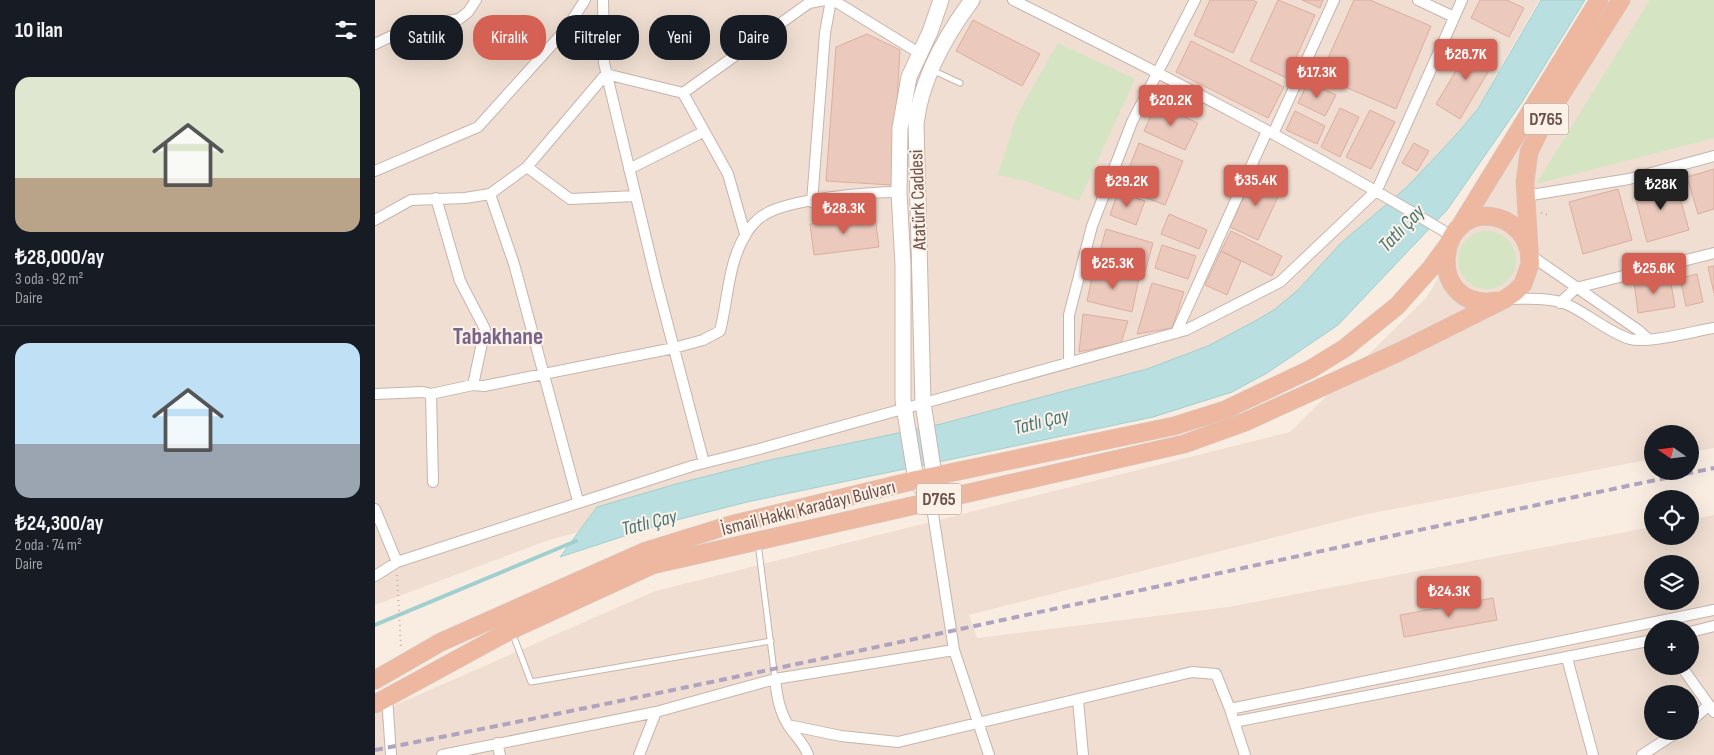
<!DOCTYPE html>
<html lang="tr">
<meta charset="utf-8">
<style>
body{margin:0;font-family:"Sofia Sans Condensed",sans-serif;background:#20242c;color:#f1f3f6;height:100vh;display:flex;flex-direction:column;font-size:19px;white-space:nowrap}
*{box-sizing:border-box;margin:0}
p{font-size:16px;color:#9ea1a6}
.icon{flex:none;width:28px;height:28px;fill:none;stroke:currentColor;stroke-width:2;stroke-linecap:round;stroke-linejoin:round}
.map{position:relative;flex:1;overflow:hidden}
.details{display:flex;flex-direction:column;background:#171b24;width:375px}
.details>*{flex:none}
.hud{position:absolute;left:15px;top:15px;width:475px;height:45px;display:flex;gap:10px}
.needle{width:32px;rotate:284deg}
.controls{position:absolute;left:1269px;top:425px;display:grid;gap:10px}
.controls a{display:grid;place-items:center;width:55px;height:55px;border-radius:50%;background:#171b24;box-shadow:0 5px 20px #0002;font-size:25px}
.price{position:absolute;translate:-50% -42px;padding:0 11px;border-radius:5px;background:#d56054;color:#fff;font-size:16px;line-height:32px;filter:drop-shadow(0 1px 2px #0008)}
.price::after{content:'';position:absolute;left:50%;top:30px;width:15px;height:11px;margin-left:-8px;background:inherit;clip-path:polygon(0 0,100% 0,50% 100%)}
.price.current{background:#222;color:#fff}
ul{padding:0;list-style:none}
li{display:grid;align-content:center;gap:10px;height:265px;padding:0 15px}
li+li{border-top:1px solid #363941}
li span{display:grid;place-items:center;height:155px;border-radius:15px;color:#555}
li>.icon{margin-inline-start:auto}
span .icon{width:90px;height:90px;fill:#fffc;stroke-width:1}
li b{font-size:21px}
h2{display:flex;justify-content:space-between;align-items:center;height:60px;padding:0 15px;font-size:21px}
.chip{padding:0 18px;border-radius:20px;background:#171b24;box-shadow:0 5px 20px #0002;font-size:18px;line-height:45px}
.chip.current{background:#d56054;color:#fff}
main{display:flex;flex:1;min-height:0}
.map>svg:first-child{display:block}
</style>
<main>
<section class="details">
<h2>10 ilan<svg class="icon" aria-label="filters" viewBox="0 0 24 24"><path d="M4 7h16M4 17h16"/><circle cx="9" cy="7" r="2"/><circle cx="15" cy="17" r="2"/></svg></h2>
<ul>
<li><span style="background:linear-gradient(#dfe7d0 65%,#b9a48a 0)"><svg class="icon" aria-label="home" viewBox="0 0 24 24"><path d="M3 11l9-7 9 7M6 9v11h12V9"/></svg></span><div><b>₺28,000/ay</b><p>3 oda · 92 m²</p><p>Daire</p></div></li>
<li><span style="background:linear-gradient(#bfe0f5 65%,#9aa5b1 0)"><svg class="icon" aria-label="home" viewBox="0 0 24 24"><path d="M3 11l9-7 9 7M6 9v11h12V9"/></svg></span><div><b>₺24,300/ay</b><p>2 oda · 74 m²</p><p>Daire</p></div></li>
</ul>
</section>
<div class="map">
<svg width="1339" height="755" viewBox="0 0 1339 755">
<rect width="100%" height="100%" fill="#f9ede2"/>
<path fill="#efded1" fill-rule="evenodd" d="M0,0h1164l-95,166 -193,179 -705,196 -171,64z
M1226,0h113v448l-24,4v-18h-37l-1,25 -289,56 -394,100 8,23 251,-31 424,-80 1,9h37v-16l24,-5v240h-1339v-41l280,-123 635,-159 137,-135zM1278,564h37v37h-37zM1278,629h37v37h-37zM1278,694h37v37h-37z"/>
<path fill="#d5e4c3" d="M1275,0h64v138l-178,46z
M683,43l77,36 -56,122 -50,-19 -31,-7 18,-58z
M1083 260a29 29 0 1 1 58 0a29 29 0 1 1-58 0Z"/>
<path fill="#b9dfe0" stroke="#a1cfd0" d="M1166,0h44l-63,102 -75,108 -109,115 -71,48 -35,19 -79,25 -406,85 -86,22 -101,33 37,-50 79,-23 94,-24 171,-36 206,-55 61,-23 47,-25 19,-11 24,-20 43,-47 67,-57 48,-51 21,-25z"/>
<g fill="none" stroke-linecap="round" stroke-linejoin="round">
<path stroke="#a1cfd0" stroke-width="4" d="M0,625l201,-84"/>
</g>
<path fill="#ebc9bd" stroke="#dcae9f" d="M835,0h42l5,2 -24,51 -39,-18z
M903,0l37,15 -28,63 -37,-17z
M927,0h21l-3,8z
M979,0h16l61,26 -35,83 -76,-33z
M1105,0h27l17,8 -15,29 -38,-19z
M598,20l67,34 -18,32 -66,-35z
M492,34l33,16 -8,135 -66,-4 10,-134z
M816,41l93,46 -16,31 -92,-46z
M1098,43l24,14 -37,62 -24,-15z
M933,82l28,13 -11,21 -27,-13z
M781,104l42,19 -13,27 -41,-19z
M965,108l19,9 -19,40 -19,-10z
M995,110l25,12 -24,47 -25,-12z
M920,111l30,15 -8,18 -31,-14z
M764,143l44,18 -18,44 -44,-17z
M1039,143l15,8 -12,20 -15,-8z
M1339,169v40l-16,5 -11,-37z
M878,175l29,13 -24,52 -28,-13z
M1300,180l14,50 -42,12 -13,-50z
M1243,189l14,51 -49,14 -14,-52z
M743,192l27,9 -9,24 -26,-10z
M794,214l38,16 -8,19 -38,-15z
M500,216l4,31 -65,8 -4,-31z
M731,229l47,14 -8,29 -47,-14z
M856,231l51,25 -10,20 -51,-25z
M787,245l34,11 -8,23 -33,-11z
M846,251l20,10 -14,34 -22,-10z
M1339,266v27l-6,-26z
M719,268l45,10 -7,34 -45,-11z
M1322,274l6,28 -17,4 -6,-28z
M1295,277l5,30 -37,6 -4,-31z
M777,283l32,9 -12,36 -35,6z
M708,314l45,7 -7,22 -42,9z
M1118,598l4,22 -93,17 -4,-22z"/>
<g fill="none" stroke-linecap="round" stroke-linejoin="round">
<defs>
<path id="service" d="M557,70l28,13
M383,543l17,136
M137,632l19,50 240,-41"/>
<path id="minor" d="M228,0l1,63 52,217 48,183
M458,0l86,53
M638,0c149,74 297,150 439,236
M1043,0l36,17
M0,44l23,-11 27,-8 34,-6 9,-7 8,-12
M308,93l126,-90 16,-3
M898,134l61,-134
M152,167l43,32 66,-3
M254,169l74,-37
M0,171l103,-44 89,-99 18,-28
M115,194l24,70 64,237
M1150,196l104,-17 85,-23
M61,198l24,83 25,48 -12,56
M437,202l13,-169 6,-33
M0,220l36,-20 54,-2 25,-4 37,-27 79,-93 77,19 45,81 17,60
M1155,255l108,75 10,9
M1134,299c18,0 40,-2 57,5 20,8 41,28 64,35 17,5 65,-8 84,-11
M1185,303l16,-15 138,-35
M801,333l91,-202
M694,363v-48l23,-89 40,-104 63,-122
M0,394l48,-2 8,2 42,-9 11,1 190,-38 29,-8 17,-9c8,-31 8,-69 26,-97 3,-6 12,-16 18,-19 23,-16 106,-23 135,-23
M56,394l2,88
M556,501l23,149 35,105
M0,509l22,53
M0,576l22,-14 295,-96 71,-18 423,-118 94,-48 97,-92 85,-190
M1315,632l24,-6
M1192,658l26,97
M1306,666l33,46
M400,679c2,17 4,31 13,46 7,11 16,18 20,30
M12,697l4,58
M703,700l5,55
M855,709l484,-99
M859,722l419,-82
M1315,722l19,-17
M413,725l53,11 57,6 294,-70 24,2 14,35 15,46
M122,743l3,12
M67,755l214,-43 119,-33 179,-29
M264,755l17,-43
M1267,755l37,-24"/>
<path id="secondary" d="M548,490l-7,-10 -13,-80v-135l-4,-73 1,-64 9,-51 21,-45 11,-32
M556,501l3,-26 -11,-72 -7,-279c5,-45 30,-89 56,-124"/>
<path id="trunk" d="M1084,228l140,-228
M1122,301c-76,12 -61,-107 7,-81 11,5 21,16 24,28
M0,680l66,-38 205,-91 84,-26 186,-45 258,-54 51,-16 86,-41 34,-21 52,-42 34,-38 16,-22
M0,704l136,-74 141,-65 532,-121 61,-22 154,-70 106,-53 10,-7 8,-8 7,-20 -5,-82 4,-30 14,-29 78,-123"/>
</defs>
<use href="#service" stroke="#c8b4ab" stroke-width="7"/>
<use href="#minor" stroke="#c8b4ab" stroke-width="12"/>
<use href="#secondary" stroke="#cdb5ab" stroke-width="17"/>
<use href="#trunk" stroke="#d3cbc9" stroke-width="19"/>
<path stroke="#cfada1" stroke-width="2" stroke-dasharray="1 4" stroke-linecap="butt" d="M1166,213l8,2
M22,575l4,72"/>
<use href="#service" stroke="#fff" stroke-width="5"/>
<use href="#minor" stroke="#fff" stroke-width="10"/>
<use href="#secondary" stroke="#fff" stroke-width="15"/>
<use href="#trunk" stroke="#eeb8a0" stroke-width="18"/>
<path stroke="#afa3c0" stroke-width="4" stroke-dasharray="8 5" stroke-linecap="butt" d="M0,750c448,-87 892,-190 1339,-282"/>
</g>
<g text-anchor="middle" stroke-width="4" stroke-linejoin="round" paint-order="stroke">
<g fill="#fcf1e7" stroke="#98827a" stroke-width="1">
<rect x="1148.5" y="103.5" width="45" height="31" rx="4"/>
<rect x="541.5" y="483.5" width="45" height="31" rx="4"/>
</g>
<g font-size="18" font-weight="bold" fill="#6d534c">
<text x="1171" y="125">D765</text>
<text x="564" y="505">D765</text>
</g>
<g font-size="19" fill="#6d534c" stroke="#fcf1e7">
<text transform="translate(542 200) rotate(-92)" y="7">Atatürk Caddesi</text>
<text transform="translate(433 507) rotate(-14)" y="7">İsmail Hakkı Karadayı Bulvarı</text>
</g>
<g font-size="20" font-style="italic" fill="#457778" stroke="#fcf1e7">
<text transform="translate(1026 228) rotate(-46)" y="7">Tatlı Çay</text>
<text transform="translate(666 421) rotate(-14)" y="7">Tatlı Çay</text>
<text transform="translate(274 522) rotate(-14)" y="7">Tatlı Çay</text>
</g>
<g font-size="24" font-weight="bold" fill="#78648a" stroke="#fcf1e7">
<text x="123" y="344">Tabakhane</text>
</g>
</g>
</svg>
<div class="controls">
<a><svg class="needle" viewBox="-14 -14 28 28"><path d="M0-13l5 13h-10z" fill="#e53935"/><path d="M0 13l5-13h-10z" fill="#9ea1a6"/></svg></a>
<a><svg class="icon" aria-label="locate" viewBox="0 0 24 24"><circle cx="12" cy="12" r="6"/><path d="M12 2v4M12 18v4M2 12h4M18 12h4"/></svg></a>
<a><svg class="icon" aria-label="layers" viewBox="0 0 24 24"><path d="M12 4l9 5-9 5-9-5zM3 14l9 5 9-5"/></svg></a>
<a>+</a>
<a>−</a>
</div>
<b class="price" style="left:1091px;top:81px">₺26.7K</b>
<b class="price" style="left:942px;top:99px">₺17.3K</b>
<b class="price" style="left:796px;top:127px">₺20.2K</b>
<b class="price" style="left:881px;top:207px">₺35.4K</b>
<b class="price" style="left:752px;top:208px">₺29.2K</b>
<b class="price current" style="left:1286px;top:211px">₺28K</b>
<b class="price" style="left:469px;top:235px">₺28.3K</b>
<b class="price" style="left:738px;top:290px">₺25.3K</b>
<b class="price" style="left:1279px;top:295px">₺25.6K</b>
<b class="price" style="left:1074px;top:618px">₺24.3K</b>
<div class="hud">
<a class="chip">Satılık</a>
<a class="chip current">Kiralık</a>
<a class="chip">Filtreler</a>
<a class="chip">Yeni</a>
<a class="chip">Daire</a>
</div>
</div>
</main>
